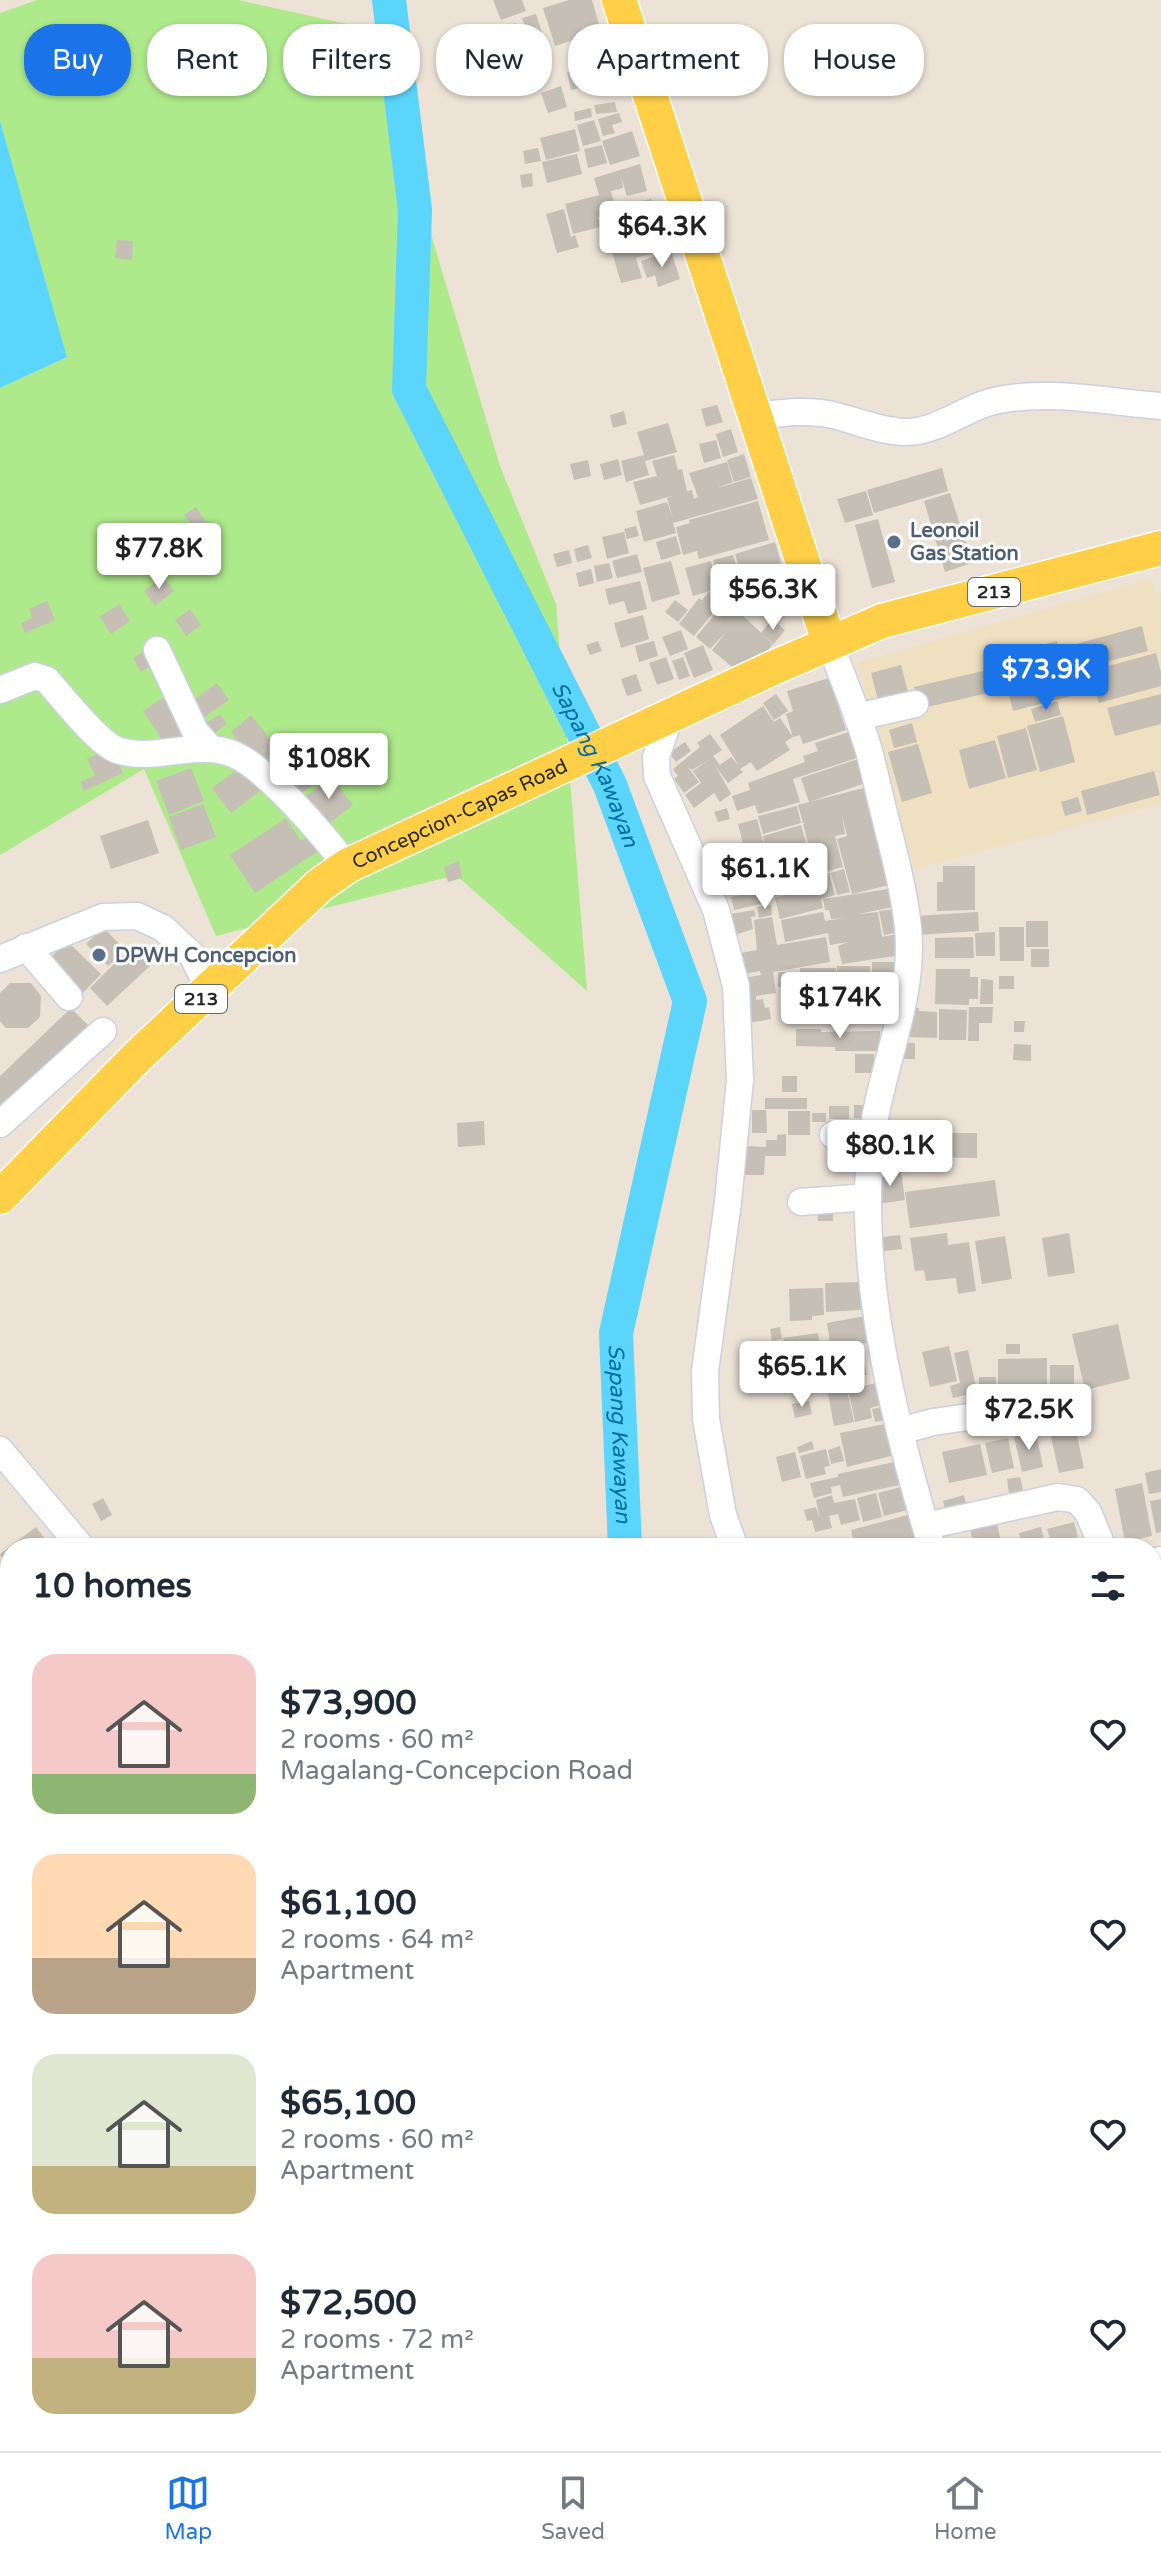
<!DOCTYPE html>
<meta charset="utf-8">
<style>
body{margin:0;font-family:"Varela Round",sans-serif;background:#f2f2f3;color:#1f2937;height:100vh;display:flex;flex-direction:column;font-size:30px;white-space:nowrap}
*{box-sizing:border-box;margin:0}
p{font-size:26px;color:#747a83}
.icon{flex:none;width:44px;height:44px;fill:none;stroke:currentColor;stroke-width:2;stroke-linecap:round;stroke-linejoin:round}
.map{position:relative;flex:1;overflow:hidden}
.details{position:absolute;left:0px;top:1538px;width:1162px;height:914px;display:flex;flex-direction:column;background:#fff;border-radius:32px 32px 0 0;box-shadow:0 2px 6px #0004}
.details>*{flex:none}
.top-card{position:absolute;left:24px;top:24px;width:1114px;height:72px;display:flex;gap:16px}
.price{position:absolute;translate:-50% -68px;padding:0 18px;border-radius:8px;background:#fff;color:#222;font-size:26px;line-height:52px;filter:drop-shadow(0 2px 4px #0008)}
.price::after{content:'';position:absolute;left:50%;top:48px;width:24px;height:18px;margin-left:-12px;background:inherit;clip-path:polygon(0 0,100% 0,50% 100%)}
.price.selected{background:#1a73e8;color:#fff}
ul{padding:0;list-style:none}
li{display:flex;align-items:center;gap:24px;height:200px;padding:0 32px}
li span{display:grid;place-items:center;flex:none;width:224px;height:160px;border-radius:24px;color:#555}
li>.icon{margin-inline-start:auto}
span .icon{width:96px;height:96px;fill:#fffc;stroke-width:1}
li b{font-size:34px}
h2{display:flex;justify-content:space-between;align-items:center;height:96px;padding:0 32px;font-size:34px}
.tag{padding:0 28px;border-radius:32px;background:#fff;box-shadow:0 2px 6px #0004;font-size:28px;line-height:72px}
.tag.selected{background:#1a73e8;color:#fff}
.dock{display:flex;justify-content:space-around;align-items:center;height:112px;border-top:2px solid #e0e1e3;background:#fff;font-size:22px;color:#747a83}
.dock a{display:grid;justify-items:center;gap:4px}
.dock .selected{color:#1a73e8}
.map>svg:first-child{display:block}
</style>
<div class="map">
<svg width="1161" height="2451" viewBox="0 0 1161 2451">
<rect width="100%" height="100%" fill="#ece2d6"/>
<path fill="#f0e0c2" d="M1150,579l5,13 6,-1v213l-247,65 -57,-206z"/>
<path fill="#aeea8b" d="M37,0h201l132,29 130,437 56,138 31,387 -131,-116 -240,61 -72,-167 -144,86v-467l67,-31 -67,-236v-108z"/>
<path fill="#5bd5fc" d="M0,121l67,236 -67,31z"/>
<g fill="none" stroke-linecap="round" stroke-linejoin="round">
<g stroke="#5bd5fc" stroke-width="34">
<path id="s1" d="M389,0l26,210 -6,179 201,396 80,216 -74,332 9,215"/>
<path d="M1101,2442l4,9"/>
</g>
</g>
<path fill="#c6bfb6" d="M493,0h29l4,11 -25,9z
M569,0h23l9,31 -46,15 -12,-38z
M536,14l7,22 -13,4 -8,-22z
M516,23l6,19 -26,8 -6,-19z
M598,57l3,13 -13,3 -2,-13z
M584,68l4,18 -17,4 -4,-18z
M561,86l6,21 -19,6 -7,-20z
M615,102l2,10 -21,2 -2,-9z
M591,108l1,9 -17,4 -1,-9z
M619,113l3,9 -10,3 3,8 -12,3 -5,-17z
M594,120l7,21 -18,5 -6,-21z
M575,129l5,22 -34,9 -6,-22z
M632,131l8,25 -30,9 -8,-24z
M602,145l5,18 -19,5 -4,-19z
M538,148l3,13 -16,3 -2,-13z
M577,154l5,20 -35,9 -5,-21z
M640,164l7,27 -20,5 -6,-19 2,11 -12,3 5,21 -18,5 2,10 -27,7 -8,-30 34,-9 -5,-17z
M532,173l1,13 -11,2 -2,-13z
M651,199l3,15 7,-2 3,10 -59,14 -5,-18 22,-5 -2,-7z
M564,209l7,28 4,-2 4,12 -22,6 -11,-39z
M654,226l7,25 -25,7 6,20 -21,5 -13,-45z
M117,240l16,1 -1,19 -17,-2z
M671,251l9,28 -22,8 -3,-12 -8,3 -6,-17z
M717,405l6,17 -17,5 -5,-18z
M624,411l3,13 -14,4 -3,-13z
M668,423l9,29 -32,9 4,14 -23,7 -5,-21 23,-6 -7,-23z
M731,429l7,23 -15,5 -7,-23z
M716,440l5,18 -17,5 -5,-19z
M744,454l7,23 -17,5 -7,-22z
M674,455l4,15 4,-1 5,22 5,-1 2,9 4,-2 -9,-24 38,-11 6,20 -19,7 37,-11 7,21 -85,24 3,10 -32,9 -8,-31 31,-9 6,16 -6,-20 8,-3 -35,10 -7,-23 24,-6 -5,-15z
M618,459l4,16 -18,5 -4,-16z
M588,460l3,16 -17,4 -4,-16z
M942,468l6,23 -74,22 -7,-23z
M866,491l7,24 -28,8 -8,-24z
M950,493l22,70 -27,9 -21,-71z
M758,501l11,39 -70,19 -2,-8 -14,4 -7,-28 14,-4 -1,-3z
M196,507l13,19 -11,8 -14,-19z
M878,519l17,63 -23,6 -17,-63z
M636,526l3,10 -12,3 -3,-10z
M624,532l5,21 -22,6 -5,-22z
M676,536l5,18 -20,6 -5,-18z
M775,542l6,21 -40,11 -6,-20z
M588,545l4,13 -15,4 -3,-13z
M569,550l3,13 -15,4 -4,-13z
M637,554l5,18 -25,6 -5,-17z
M733,555l7,22 40,-10 5,16 -40,10 31,-6 2,6 6,-2 4,16 -37,9 -1,-6 -12,3 -6,-4 -3,-10 4,-2v-3l-15,4 -4,-16 4,-1 -5,-21z
M671,561l9,33 -28,8 -9,-34z
M711,561l4,18 -4,1 3,10 -21,6 -8,-28z
M609,563l4,15 -16,4 -3,-16z
M591,569l3,14 -15,4 -3,-14z
M163,577l11,14 -19,15 -11,-15z
M640,581l7,28 -19,5 -4,-13 -15,4 -4,-16z
M709,592l13,10 -28,34 -15,-12 20,-26 3,2z
M675,600l13,10 -10,12 -13,-10z
M47,601l8,19 -30,13 -4,-10 11,-5 -3,-9z
M724,603l16,13 1,-2 32,30 -28,34 -33,-28 14,-18 -16,17 -14,-12z
M119,604l11,17 -19,13 -11,-17z
M190,609l11,16 -15,11 -11,-16z
M643,615l6,24 -28,9 -7,-25z
M772,619l13,11 -11,14 -13,-11z
M1142,626l6,25 -65,17 -7,-24z
M681,630l7,19 -18,7 -8,-19z
M598,641l4,10 -12,4 -4,-10z
M654,641l4,15 -19,6 -4,-16z
M1057,641l14,55 -58,15 -14,-56z
M703,645l10,25 -19,8 -10,-25z
M144,651l9,14 -12,7 -8,-14z
M1156,653l5,19v14l-62,17 -9,-32z
M666,657l8,22 -17,6 -8,-22z
M683,657l7,19 -11,4 -7,-19z
M901,665l7,27 -30,8 -7,-27z
M983,671l5,22 -69,16 -5,-22z
M636,674l6,17 -15,5 -6,-17z
M829,678l17,52 -43,14 -3,-9 -7,2 -7,-23 7,-3 -6,-20z
M217,683l12,17 -26,18 -11,-17z
M776,694l12,17 -14,9 -11,-17z
M1161,694v30l-46,12 -8,-28z
M164,697l25,37 -21,14 -25,-37z
M1057,701l4,14 -26,7 -4,-13z
M763,706l11,16 6,-4 13,19 -8,5 5,8 -33,21 -6,-9 -11,7 3,3 -15,11 -12,-16 15,27 -11,8 -6,-9 -20,15 -9,-13 16,-12 -8,-12 16,-11 -17,10 -4,-3 11,15 -15,11 -10,-14 4,-3 -5,-7 27,-22 -3,-4 13,-9 12,16 -9,6 7,9 11,-8 8,9 -19,-31z
M220,714l7,10 -14,10 -7,-11z
M251,715l27,34 -19,16 -28,-33z
M1063,716l12,46 -35,10 -13,-46z
M912,723l5,19 -23,6 -5,-18z
M1026,728l11,42 -29,8 -11,-42z
M849,732l8,26 -64,21 7,23 -42,12 -3,-9 -18,6 -5,-15 18,-6 -2,-7 57,-21 -2,-6 15,-5 -3,-8z
M995,740l11,38 -37,11 -10,-39z
M685,742l6,9 -15,11 -7,-9z
M918,744l14,49 -30,9 -14,-50z
M112,748l11,25 -39,18 -4,-9 15,-6 -8,-17z
M290,749l11,13 -18,14 -10,-13z
M307,759l10,13 5,-3 4,6 -27,20 -14,-19z
M858,759l8,24 -57,19 -8,-24z
M246,763l19,24 -34,26 -19,-25z
M191,768l13,33 -35,14 -13,-34z
M1154,771l6,24 -73,20 -6,-24z
M331,777l22,28 -26,20 -22,-28z
M871,786l22,98 -41,10 -15,-55 10,-3 -5,-21 3,19 -10,2 8,31 -27,7 -13,-50 3,-1h-3l-5,-18z
M1078,797l4,14 -17,5 -4,-14z
M203,804l13,33 -35,13 -12,-33z
M797,806l4,17 -38,11 -5,-18z
M727,808l3,11 -12,3 -4,-10z
M286,818l15,23 13,-9 10,15 -69,46 -25,-38z
M757,819l9,33 -3,-16 38,-11 11,39 -55,14 -3,-14 5,-1 -3,-10 -10,2 -8,-31z
M148,820l11,33 -48,16 -11,-33z
M459,861l3,17 -14,4 -4,-15z
M731,862l6,24 -13,3 -6,-24z
M943,866h32v44l-38,1v-29h6z
M808,868l5,20 5,-2 -3,-9 14,-4 6,22 -14,4 2,9 -43,11 -5,-21 33,-10 -33,8 -2,-9 -14,4 -3,-11z
M844,869l6,23 -13,3 -6,-22z
M750,870l5,18 -14,4 -4,-19z
M895,888l3,18 -40,8 20,-2 4,25 16,-3 3,21 -59,9 -4,-18 10,-4 -18,3 -2,-12 -43,9 -4,-22 42,-8 2,9 19,-3 -13,1 -2,-9h-4l-2,-11z
M766,890l4,12 -36,8 -3,-13z
M771,905l1,10 -13,3 -2,-11z
M895,909l4,23 -15,3 -5,-24z
M754,910l2,6 -5,1 2,12 -18,6 -5,-21z
M978,912l1,19 -62,4 -1,-19z
M772,917l5,28 49,-8 4,25 -57,10 3,21 -20,3v4l7,-1 2,9 4,-1 2,12 -23,4 -5,-45 18,-3 -1,-4 -20,4 -4,-21 21,-4 -3,-30z
M1026,921h22v26h-22z
M103,927l22,23 -17,16 -22,-22z
M999,927h25v34h-24z
M995,932v24h-19l-1,-23z
M973,937l1,21h-39v-20z
M67,941l34,33 -19,20 -34,-34z
M131,947l19,19 -43,40 -17,-18z
M1031,949h18v18h-18z
M872,962h27v29h-27z
M837,966h33l1,27 25,-1v28h-56v-27l9,-1h-9l1,-6h-4z
M800,968h36l2,51h-55v-32h-5v-15h22z
M936,969h34v8h8v22h-9v6l-34,-1z
M999,976h15v13h-15z
M981,979l12,1v24h-13z
M10,983h21l10,13 -1,21 -12,11h-22l-6,-7v-28z
M969,1007h24l-1,16h-13v18h-11z
M71,1008l19,19 -90,86v-37z
M910,1008h9v3l18,1v26l-30,-1z
M939,1009l28,1 -1,30h-27z
M1014,1021h11l-1,11h-10z
M796,1029h25v3l59,-1v20h-45v-4l-39,-1z
M901,1043h14v16h-14z
M1014,1044l17,1v16l-18,-1z
M855,1054h19v19h-19z
M782,1076h15v16h-15z
M765,1098h42v11h-42z
M854,1105h16l-1,14 -15,-1z
M829,1106h20v13h-20z
M752,1110h14l1,23h-15z
M788,1111h22v24h-22z
M812,1113h14v9h-14z
M484,1121l1,24 -27,2 -1,-24z
M910,1133h67v25l-67,-1z
M786,1134v22h-21l-1,19h-20v-29l22,1v-7h11v-5z
M901,1171l4,29 -27,4 -4,-29z
M995,1180l5,36 -90,12 -5,-36z
M817,1206h16v15h-15z
M947,1233l1,12 21,-3 7,49 -18,3 -2,-16 -30,3 -2,-11 -9,1 -5,-33z
M1069,1233l6,40 -27,4 -6,-39z
M900,1235l2,14 -18,2 -2,-14z
M1005,1236l7,43 -30,5 -7,-43z
M860,1282l1,28 -35,2 -1,-29z
M823,1288l1,27 -12,1v4l-22,1 -1,-32z
M871,1315l5,26 -45,9 -4,-27z
M1118,1324l12,55 -45,11 -13,-56z
M780,1327l2,12 -10,2 -2,-12z
M818,1333l3,22 -35,5 -3,-22z
M1006,1344h14v10h-14z
M949,1346l8,35 -27,6 -8,-35z
M862,1350l5,25 -19,1 -4,-23z
M968,1350l9,42 -24,6 -3,-12 10,-3 -6,-30z
M842,1352l5,25 -16,2 -4,-24z
M816,1357l4,24 -37,6 -4,-24z
M1047,1358v47h-40v-15h-9v-31z
M1050,1365h24v37h-24z
M979,1377h17v15h9v14l-16,1v-8l-10,1z
M845,1378l2,10 -16,4 -2,-11z
M877,1383l4,22 -11,3 2,10 -17,4 -7,-33z
M847,1390l7,32 -20,4 -6,-32z
M809,1401l3,13 -17,4 -3,-14z
M882,1407l3,13 -10,2 -3,-13z
M1000,1410l4,18 -22,5 -4,-18z
M1074,1422l10,46 -25,5 -10,-45z
M885,1424l4,19 7,-2 3,13 -52,13 -7,-34z
M1036,1432l7,35 -21,5 -8,-35z
M1008,1438l6,30 -22,5 -7,-30z
M812,1441l2,8 -15,4 -2,-6z
M980,1444l7,31 -38,8 -7,-31z
M840,1446l4,15 -13,3 -3,-14z
M826,1449l4,17 -6,1 2,7 -20,5 -6,-23z
M795,1452l6,25 -19,5 -6,-25z
M899,1461l5,23 -61,13 -3,-12 -9,2 1,6 -18,5 -4,-15 28,-6v-3z
M1161,1469v23l-12,2 -4,-21z
M1020,1477l3,13 -14,3 -2,-14z
M1142,1483l10,53 -27,6 -10,-53z
M905,1486l6,23 -27,7 -6,-23z
M876,1493l6,24 -19,5 -6,-24z
M832,1495l2,8 21,-4 5,21 -19,5 -3,-11 -9,2 3,12 -17,4 -3,-12 -5,1 -3,-11 12,-3 4,12 -4,-19z
M964,1495l3,12 -21,6 -3,-12z
M103,1498l9,17 -11,6 -9,-17z
M1161,1499v33l-5,1 -6,-32z
M908,1515l8,29 -15,4h-46l-4,-18z
M996,1519l5,23 -26,6 -6,-22z
M1074,1522l4,15 -26,7 -5,-15z
M36,1527l12,16 -8,5h-30v23l-10,-17z
M1041,1527l5,20 -24,1 -3,-15z
M1087,1538l3,10h-37v-1z
M1160,1586l1,32 -9,2v-33z
M1161,1905v57l-9,4v-57z
M1161,2029v31l-9,3v-31z
M1161,2088v35l-9,4v-35z
M1161,2229v32l-9,4v-31z
M1161,2265v14l-7,3 -2,-13z"/>
<g fill="none" stroke-linecap="round" stroke-linejoin="round">
<defs>
<path id="minor" d="M754,416c27,-3 52,-7 79,-1 24,6 46,16 71,17 31,1 58,-22 86,-30 55,-14 116,0 171,4
M829,642c14,36 29,72 40,109 7,27 13,55 20,82 8,31 16,63 19,95 7,71 -27,139 -36,208 -17,132 22,286 60,412
M157,650l38,81 15,17
M0,690l35,-14 12,4c15,17 51,63 70,70 37,13 78,-11 116,4 34,14 91,82 114,112
M670,716l-14,41 1,19 59,134 20,76 4,94 -12,122 -23,169 1,48 17,96 12,33
M857,717l58,-13
M26,947l43,50
M0,959l103,-42 34,-1 26,12 29,27 18,35
M0,1124l103,-93
M833,1135l39,-1
M801,1202l67,-5
M900,1431l33,-9 42,-6
M0,1450l82,98
M926,1526l132,-29 19,3 11,12 15,36
M1152,1562l9,-2
M1152,2074l9,-3
M1152,2166l9,19
M1152,2394l9,15"/>
<g id="major">
<path d="M619,0l210,642"/>
<path id="s2" d="M0,1197l137,-140 183,-172 27,-19 426,-198 109,-47 279,-73"/>
</g>
</defs>
<use href="#minor" stroke="#cbd0e3" stroke-width="29"/>
<use href="#major" stroke="#fff" stroke-width="37"/>
<use href="#minor" stroke="#fff" stroke-width="26"/>
<use href="#major" stroke="#ffcf48" stroke-width="34"/>
</g>
<g fill="#5c6f8a" stroke="#fff" stroke-width="3">
<circle cx="894" cy="542" r="8"/>
<circle cx="99" cy="955" r="8"/>
</g>
<g text-anchor="middle" stroke-width="6" stroke-linejoin="round" paint-order="stroke">
<g fill="#fff" stroke="#686868" stroke-width="2">
<rect x="968" y="578" width="52" height="28" rx="6"/>
<rect x="175" y="985" width="52" height="28" rx="6"/>
</g>
<g font-size="18" font-weight="bold" fill="#272727">
<text x="994" y="598">213</text>
<text x="201" y="1005">213</text>
</g>
<g font-size="20" font-weight="bold" fill="#4e5e75" stroke="#fff" text-anchor="start">
<text x="910" y="537">Leonoil<tspan x="910" dy="23">Gas Station</tspan></text>
<text x="115" y="962">DPWH Concepcion</text>
</g>
<g font-size="20" fill="#272727" stroke="#fff">
<text dy="7" stroke="none"><textPath href="#s2" startOffset="604">Concepcion-Capas Road</textPath></text>
</g>
<g font-size="22" font-style="italic" fill="#006ea2" stroke="#fff">
<text dy="8" stroke="none"><textPath href="#s1" startOffset="810">Sapang Kawayan</textPath></text>
<text dy="8" stroke="none"><textPath href="#s1" startOffset="1506">Sapang Kawayan</textPath></text>
</g>
</g>
</svg>
<b class="price" style="left:662px;top:269px">$64.3K</b>
<b class="price" style="left:159px;top:591px">$77.8K</b>
<b class="price" style="left:773px;top:632px">$56.3K</b>
<b class="price selected" style="left:1046px;top:712px">$73.9K</b>
<b class="price" style="left:329px;top:801px">$108K</b>
<b class="price" style="left:765px;top:911px">$61.1K</b>
<b class="price" style="left:840px;top:1040px">$174K</b>
<b class="price" style="left:890px;top:1188px">$80.1K</b>
<b class="price" style="left:802px;top:1409px">$65.1K</b>
<b class="price" style="left:1029px;top:1452px">$72.5K</b>
<div class="top-card">
<a class="tag selected">Buy</a>
<a class="tag">Rent</a>
<a class="tag">Filters</a>
<a class="tag">New</a>
<a class="tag">Apartment</a>
<a class="tag">House</a>
</div>
<section class="details">
<h2>10 homes<svg class="icon" aria-label="filters" viewBox="0 0 24 24"><path d="M4 7h16M4 17h16"/><circle cx="9" cy="7" r="2"/><circle cx="15" cy="17" r="2"/></svg></h2>
<ul>
<li><span style="background:linear-gradient(#f6c9c9 75%,#8fb573 0)"><svg class="icon" aria-label="home" viewBox="0 0 24 24"><path d="M3 11l9-7 9 7M6 9v11h12V9"/></svg></span><div><b>$73,900</b><p>2 rooms · 60 m²</p><p>Magalang-Concepcion Road</p></div><svg class="icon" aria-label="heart" viewBox="0 0 24 24"><path d="M12 20l-8-8c-3-5 5-10 8-4 3-6 11-1 8 4z"/></svg></li>
<li><span style="background:linear-gradient(#ffd9b3 65%,#b9a48a 0)"><svg class="icon" aria-label="home" viewBox="0 0 24 24"><path d="M3 11l9-7 9 7M6 9v11h12V9"/></svg></span><div><b>$61,100</b><p>2 rooms · 64 m²</p><p>Apartment</p></div><svg class="icon" aria-label="heart" viewBox="0 0 24 24"><path d="M12 20l-8-8c-3-5 5-10 8-4 3-6 11-1 8 4z"/></svg></li>
<li><span style="background:linear-gradient(#dfe7d0 70%,#c2b280 0)"><svg class="icon" aria-label="home" viewBox="0 0 24 24"><path d="M3 11l9-7 9 7M6 9v11h12V9"/></svg></span><div><b>$65,100</b><p>2 rooms · 60 m²</p><p>Apartment</p></div><svg class="icon" aria-label="heart" viewBox="0 0 24 24"><path d="M12 20l-8-8c-3-5 5-10 8-4 3-6 11-1 8 4z"/></svg></li>
<li><span style="background:linear-gradient(#f6c9c9 65%,#c2b280 0)"><svg class="icon" aria-label="home" viewBox="0 0 24 24"><path d="M3 11l9-7 9 7M6 9v11h12V9"/></svg></span><div><b>$72,500</b><p>2 rooms · 72 m²</p><p>Apartment</p></div><svg class="icon" aria-label="heart" viewBox="0 0 24 24"><path d="M12 20l-8-8c-3-5 5-10 8-4 3-6 11-1 8 4z"/></svg></li>
</ul>
</section>
</div>
<nav class="dock">
<a class="selected"><svg class="icon" aria-label="map" viewBox="0 0 24 24"><path d="M3 6l6-2 6 2 6-2v14l-6 2-6-2-6 2zM9 4v14M15 6v14"/></svg>Map</a>
<a><svg class="icon" aria-label="saved" viewBox="0 0 24 24"><path d="M7 4h10v16l-5-4-5 4z"/></svg>Saved</a>
<a><svg class="icon" aria-label="home" viewBox="0 0 24 24"><path d="M3 11l9-7 9 7M6 9v11h12V9"/></svg>Home</a>
</nav>
